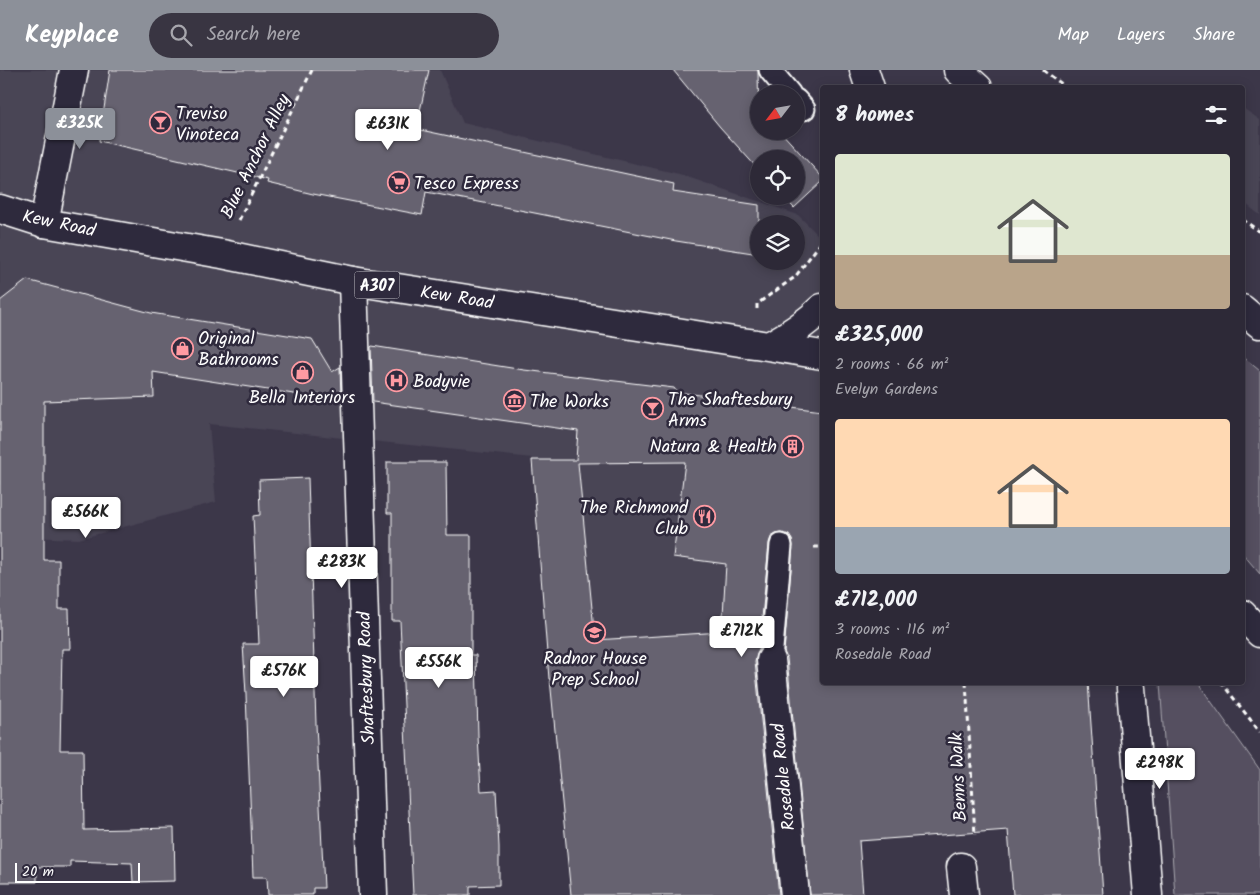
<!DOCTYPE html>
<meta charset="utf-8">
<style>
body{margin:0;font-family:Kalam,sans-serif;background:#393542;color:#f1f3f6;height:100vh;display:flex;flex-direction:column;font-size:19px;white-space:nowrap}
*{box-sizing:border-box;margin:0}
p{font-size:16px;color:#a7a6ad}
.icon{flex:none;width:28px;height:28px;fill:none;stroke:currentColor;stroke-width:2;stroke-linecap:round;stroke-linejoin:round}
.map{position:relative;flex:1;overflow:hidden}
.details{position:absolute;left:820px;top:15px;width:425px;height:600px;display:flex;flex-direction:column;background:#2d2937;border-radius:5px;box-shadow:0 2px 12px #0003,0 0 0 1px #484552}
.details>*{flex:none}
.needle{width:32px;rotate:239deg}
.controls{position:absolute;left:750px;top:15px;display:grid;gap:10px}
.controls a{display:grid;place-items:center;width:55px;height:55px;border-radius:50%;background:#2d2937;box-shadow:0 2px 12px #0003,0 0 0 1px #484552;font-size:25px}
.scale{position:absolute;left:15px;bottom:12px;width:125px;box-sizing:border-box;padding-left:5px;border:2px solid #fff;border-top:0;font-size:14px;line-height:18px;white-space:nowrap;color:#fff;-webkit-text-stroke:4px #2f2a3d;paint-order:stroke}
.price{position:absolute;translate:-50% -42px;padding:0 11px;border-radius:5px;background:#fff;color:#222;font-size:16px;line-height:32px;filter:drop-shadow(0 1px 2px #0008)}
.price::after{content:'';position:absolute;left:50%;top:30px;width:15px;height:11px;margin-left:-8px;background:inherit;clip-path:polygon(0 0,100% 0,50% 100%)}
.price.current{background:#8c9099;color:#fff}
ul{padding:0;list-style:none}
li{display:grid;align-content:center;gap:10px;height:265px;padding:0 15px}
li span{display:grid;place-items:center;height:155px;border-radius:5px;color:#555}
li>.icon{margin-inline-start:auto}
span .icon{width:90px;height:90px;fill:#fffc;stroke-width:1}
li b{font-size:21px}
h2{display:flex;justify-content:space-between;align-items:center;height:60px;padding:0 15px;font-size:21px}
header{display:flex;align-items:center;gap:30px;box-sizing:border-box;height:70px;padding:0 25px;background:#8c9099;color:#fff}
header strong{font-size:24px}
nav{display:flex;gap:28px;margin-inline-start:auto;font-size:18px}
.search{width:350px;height:45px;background:#393542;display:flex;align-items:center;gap:12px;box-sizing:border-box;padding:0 18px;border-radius:28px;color:#a7a6ad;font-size:19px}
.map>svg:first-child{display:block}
</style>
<header>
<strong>Keyplace</strong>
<div class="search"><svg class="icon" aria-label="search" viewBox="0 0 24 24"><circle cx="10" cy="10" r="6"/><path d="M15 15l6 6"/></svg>Search here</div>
<nav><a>Map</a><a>Layers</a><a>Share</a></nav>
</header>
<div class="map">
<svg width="1260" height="825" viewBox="0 0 1260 825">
<rect width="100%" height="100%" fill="#3c3749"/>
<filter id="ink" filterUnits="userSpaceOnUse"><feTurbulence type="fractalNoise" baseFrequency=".02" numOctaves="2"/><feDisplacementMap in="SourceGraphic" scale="10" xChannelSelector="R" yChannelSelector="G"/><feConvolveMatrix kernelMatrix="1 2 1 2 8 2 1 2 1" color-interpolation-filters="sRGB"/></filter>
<g filter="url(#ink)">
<path fill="#494455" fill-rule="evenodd" d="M0,0h440l23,53 216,51 119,41 24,24v256l-50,-6 -5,45v35l-41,-2 -4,65 -78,5 -73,258 -26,-265 -13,-172 -323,-34 7,78 -137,37 -79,-3zM759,154h37v37h-37z
M1243,38l17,12v95l-17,-13z"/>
<path fill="#555060" stroke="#aaa8b0" d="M1242,286l18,15v203l-17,-20z
M1160,613h38l62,87v125h-85z"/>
<path fill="#666270" stroke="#fff" fill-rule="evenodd" d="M110,0h319l-13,59 258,55 -1,8 86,13v49l-83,-13 -197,-39 -53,-10 -4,23 -109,-21 -46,-11 1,-3 -169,-39z
M673,0h85l1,61h21l42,46v5l-28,26 -11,-12h13v-37h-37v11l-39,-43z
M27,210l124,33 161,26 20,33 8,-5 1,31 -22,-4v4l-166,-26 1,25 -110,4v159h15v49h10l1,40h-8l-2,101h23l1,80 90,-2 1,53 -42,1 -1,-19 -62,-2v6h-33v15h-37v-581z
M372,276l152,24 150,18 3,4 145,19v271h266l15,213h-90l-5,-65 -149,11 4,54h-53l-23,-237 -3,-6 9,-106 -1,-6 -3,-5 -7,-2 -6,1 -5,3 -2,7 -10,106 -2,4 -2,8 24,233h-208l-21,-216h-1l-17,-219h44l2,-29 -205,-29 -2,-55zM685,392l-12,95 53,7 -4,68 -127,8 -17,-177z
M387,392h59l1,73h24v120h5l2,81 3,55 15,-1 3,57v38l-29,1v9h-57l-13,-274h-8v-108h-5z
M308,408l8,246 8,164h-11v7h-45l-1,-18h-14l-7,-183 -3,-50h16l-6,-128 7,-1 -1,-35z"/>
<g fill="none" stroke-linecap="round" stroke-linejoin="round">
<defs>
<path id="service" d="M770,0l20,24
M796,30l8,9
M771,590l10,-115"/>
<path id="minor" d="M44,153l30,-153
M353,211l20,614
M771,590l24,235
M1131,618l17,207
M961,797l3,28"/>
<path id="primary" d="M0,139l44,14 178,31 131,27 387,61 16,2 66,11
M769,276c20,-11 37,-22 53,-38"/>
<path id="trunk" d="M864,0l6,18
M958,0l20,18
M1242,239l18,15
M1242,544l18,19"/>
</defs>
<use href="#service" stroke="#fff" stroke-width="25"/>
<use href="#minor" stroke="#fff" stroke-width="31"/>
<use href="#primary" stroke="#fff" stroke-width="31"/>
<use href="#trunk" stroke="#fff" stroke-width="31"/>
<path stroke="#fff" stroke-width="3" stroke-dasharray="5 4" stroke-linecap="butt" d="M1043,0l24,18
M1242,149l18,13
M239,150l73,-150
M757,239v-5l38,-27 27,-36
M814,477h8
M966,612l9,153
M1221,612l39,50"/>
<use href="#service" stroke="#2f2a3d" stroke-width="21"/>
<use href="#minor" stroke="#2f2a3d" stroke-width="28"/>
<use href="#primary" stroke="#2f2a3d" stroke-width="28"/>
<use href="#trunk" stroke="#2f2a3d" stroke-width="28"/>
</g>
</g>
<defs>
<symbol id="bar-ring" viewBox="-11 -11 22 22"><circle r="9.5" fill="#2f2a3d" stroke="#ff9aa2" stroke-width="1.5"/><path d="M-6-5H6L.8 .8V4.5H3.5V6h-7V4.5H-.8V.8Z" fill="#ff9aa2"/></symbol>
<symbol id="supermarket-ring" viewBox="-11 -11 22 22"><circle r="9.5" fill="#2f2a3d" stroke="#ff9aa2" stroke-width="1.5"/><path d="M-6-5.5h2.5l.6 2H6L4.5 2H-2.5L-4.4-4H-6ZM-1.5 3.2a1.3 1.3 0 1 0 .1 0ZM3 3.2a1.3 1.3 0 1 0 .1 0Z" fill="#ff9aa2"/></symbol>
<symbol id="shop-ring" viewBox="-11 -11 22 22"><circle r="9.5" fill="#2f2a3d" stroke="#ff9aa2" stroke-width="1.5"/><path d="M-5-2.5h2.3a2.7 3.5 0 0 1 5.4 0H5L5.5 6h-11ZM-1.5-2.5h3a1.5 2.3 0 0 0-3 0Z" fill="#ff9aa2"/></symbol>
<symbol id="hospital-ring" viewBox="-11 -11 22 22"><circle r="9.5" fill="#2f2a3d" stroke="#ff9aa2" stroke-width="1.5"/><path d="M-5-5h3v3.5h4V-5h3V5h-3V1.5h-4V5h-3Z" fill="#ff9aa2"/></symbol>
<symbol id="museum-ring" viewBox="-11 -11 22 22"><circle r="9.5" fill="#2f2a3d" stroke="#ff9aa2" stroke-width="1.5"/><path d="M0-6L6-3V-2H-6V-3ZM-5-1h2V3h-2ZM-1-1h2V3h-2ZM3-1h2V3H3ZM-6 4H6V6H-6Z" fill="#ff9aa2"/></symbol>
<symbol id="building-ring" viewBox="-11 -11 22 22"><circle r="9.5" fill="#2f2a3d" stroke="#ff9aa2" stroke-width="1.5"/><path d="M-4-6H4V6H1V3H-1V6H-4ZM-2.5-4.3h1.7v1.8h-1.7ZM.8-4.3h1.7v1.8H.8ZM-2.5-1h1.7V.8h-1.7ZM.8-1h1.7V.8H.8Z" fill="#ff9aa2"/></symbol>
<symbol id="restaurant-ring" viewBox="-11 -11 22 22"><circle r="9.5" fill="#2f2a3d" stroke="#ff9aa2" stroke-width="1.5"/><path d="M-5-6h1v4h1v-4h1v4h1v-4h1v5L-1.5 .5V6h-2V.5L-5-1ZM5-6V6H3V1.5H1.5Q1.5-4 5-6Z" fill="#ff9aa2"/></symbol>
<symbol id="school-ring" viewBox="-11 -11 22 22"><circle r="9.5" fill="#2f2a3d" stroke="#ff9aa2" stroke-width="1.5"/><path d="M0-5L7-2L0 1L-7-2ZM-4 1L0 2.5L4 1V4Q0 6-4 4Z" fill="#ff9aa2"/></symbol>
</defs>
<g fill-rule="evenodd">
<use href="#bar-ring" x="148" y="40" width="25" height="25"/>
<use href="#supermarket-ring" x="386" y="100" width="25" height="25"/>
<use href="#shop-ring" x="170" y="266" width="25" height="25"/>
<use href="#shop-ring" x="290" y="290" width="25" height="25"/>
<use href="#hospital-ring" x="384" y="298" width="25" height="25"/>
<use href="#museum-ring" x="502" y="318" width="25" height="25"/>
<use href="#bar-ring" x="640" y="326" width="25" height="25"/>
<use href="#building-ring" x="780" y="364" width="25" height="25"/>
<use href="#restaurant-ring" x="692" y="434" width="25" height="25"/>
<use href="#school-ring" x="582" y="550" width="25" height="25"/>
</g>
<g text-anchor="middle" stroke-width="5" stroke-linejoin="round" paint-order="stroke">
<rect fill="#2f2a3d" stroke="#c1bfc5" stroke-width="1" x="354.5" y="201.5" width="45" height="27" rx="4"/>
<g font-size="16" font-weight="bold" fill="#fff">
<text x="377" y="221">A307</text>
</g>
<g font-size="18" fill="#fff" stroke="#2f2a3d" text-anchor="start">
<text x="176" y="49">Treviso<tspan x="176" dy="21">Vinoteca</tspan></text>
<text x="414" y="119">Tesco Express</text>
<text x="198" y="274">Original<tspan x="198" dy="21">Bathrooms</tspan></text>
<text x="413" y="317">Bodyvie</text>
<text x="302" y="333" text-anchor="middle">Bella Interiors</text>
<text x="668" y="335">The Shaftesbury<tspan x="668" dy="21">Arms</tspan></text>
<text x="530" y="337">The Works</text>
<text x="777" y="382" text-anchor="end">Natura &amp; Health</text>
<text x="688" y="443" text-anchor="end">The Richmond<tspan x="688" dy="21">Club</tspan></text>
<text x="595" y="594" text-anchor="middle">Radnor House<tspan x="595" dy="21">Prep School</tspan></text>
</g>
<g font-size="18" fill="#fff" stroke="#2f2a3d">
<text transform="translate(255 86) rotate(-64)" y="6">Blue Anchor Alley</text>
<text transform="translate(59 153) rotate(12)" y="6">Kew Road</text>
<text transform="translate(457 227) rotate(9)" y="6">Kew Road</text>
<text transform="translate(366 608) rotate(-92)" y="6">Shaftesbury Road</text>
<text transform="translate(783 707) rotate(-96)" y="6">Rosedale Road</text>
<text transform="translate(958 707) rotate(-93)" y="6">Benns Walk</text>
</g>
</g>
</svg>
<div class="controls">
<a><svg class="needle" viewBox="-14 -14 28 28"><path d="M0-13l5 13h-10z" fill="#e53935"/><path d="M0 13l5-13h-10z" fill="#a7a6ad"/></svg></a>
<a><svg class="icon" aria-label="locate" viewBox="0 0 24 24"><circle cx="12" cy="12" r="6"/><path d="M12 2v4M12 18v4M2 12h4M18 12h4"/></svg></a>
<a><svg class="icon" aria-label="layers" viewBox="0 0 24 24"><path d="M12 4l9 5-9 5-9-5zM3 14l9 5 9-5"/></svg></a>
</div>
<div class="scale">20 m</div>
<b class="price current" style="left:80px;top:80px">£325K</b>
<b class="price" style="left:388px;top:81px">£631K</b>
<b class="price" style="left:86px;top:469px">£566K</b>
<b class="price" style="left:342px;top:519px">£283K</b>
<b class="price" style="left:742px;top:588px">£712K</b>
<b class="price" style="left:439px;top:619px">£556K</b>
<b class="price" style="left:284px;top:628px">£576K</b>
<b class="price" style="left:1160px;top:720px">£298K</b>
<section class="details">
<h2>8 homes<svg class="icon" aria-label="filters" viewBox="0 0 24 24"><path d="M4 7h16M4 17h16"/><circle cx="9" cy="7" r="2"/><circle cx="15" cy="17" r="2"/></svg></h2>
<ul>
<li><span style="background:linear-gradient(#dfe7d0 65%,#b9a48a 0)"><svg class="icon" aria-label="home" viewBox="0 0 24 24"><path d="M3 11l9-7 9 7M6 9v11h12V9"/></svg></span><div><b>£325,000</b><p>2 rooms · 66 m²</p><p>Evelyn Gardens</p></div></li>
<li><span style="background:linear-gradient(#ffd9b3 70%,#9aa5b1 0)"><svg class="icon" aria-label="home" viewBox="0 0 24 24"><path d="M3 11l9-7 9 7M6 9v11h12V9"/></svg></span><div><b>£712,000</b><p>3 rooms · 116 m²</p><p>Rosedale Road</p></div></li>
</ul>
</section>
</div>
